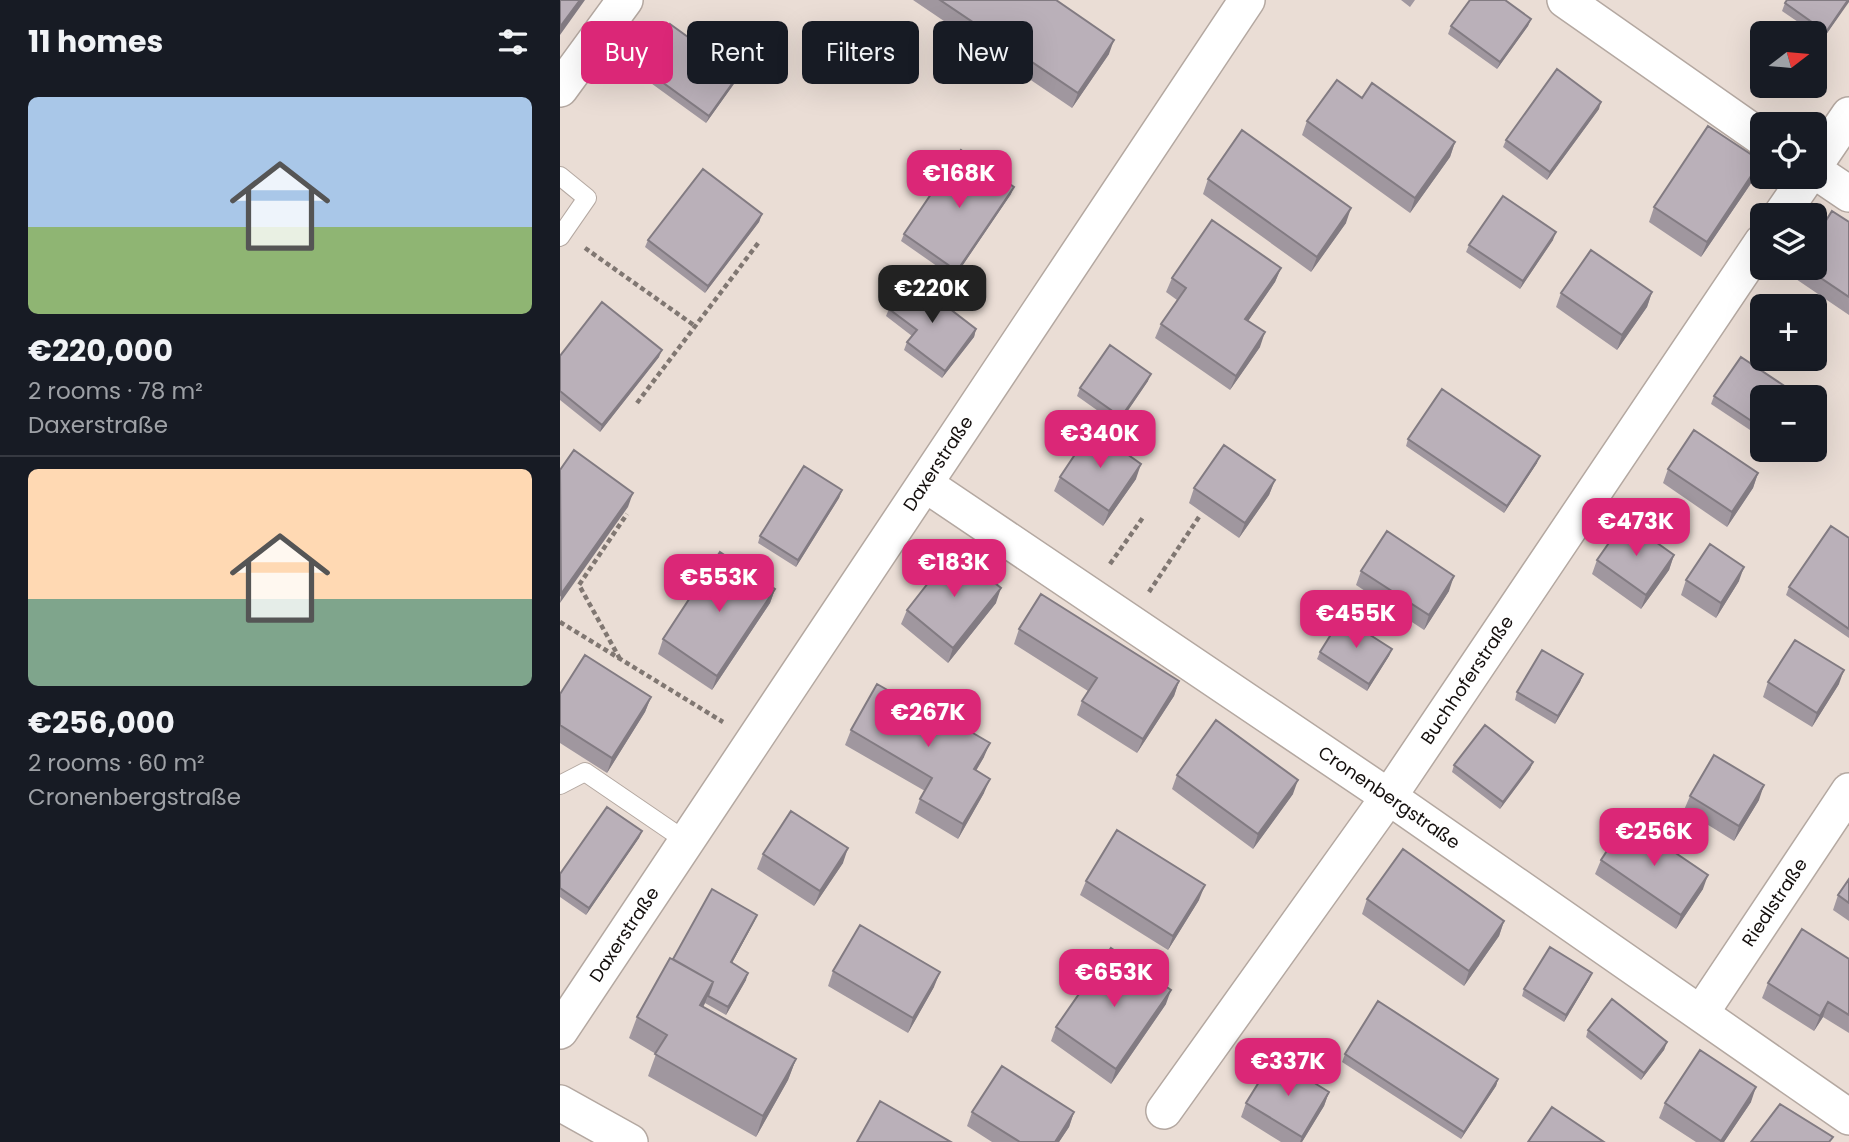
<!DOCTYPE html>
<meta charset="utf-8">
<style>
body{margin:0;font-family:Poppins,sans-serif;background:#20242c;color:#f1f3f6;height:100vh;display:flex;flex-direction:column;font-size:26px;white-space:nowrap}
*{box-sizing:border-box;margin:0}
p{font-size:23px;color:#9ea1a6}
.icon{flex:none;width:38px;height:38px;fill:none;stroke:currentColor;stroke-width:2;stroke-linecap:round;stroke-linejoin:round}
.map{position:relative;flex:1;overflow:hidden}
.panel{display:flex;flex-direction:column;background:#171b24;width:560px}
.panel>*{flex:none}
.guide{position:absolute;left:21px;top:21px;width:665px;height:63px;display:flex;gap:14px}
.needle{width:46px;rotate:74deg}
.tools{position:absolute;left:1190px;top:21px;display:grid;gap:14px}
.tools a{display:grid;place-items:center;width:77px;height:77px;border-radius:10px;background:#171b24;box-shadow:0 7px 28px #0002;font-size:35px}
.price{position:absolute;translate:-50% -60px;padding:0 16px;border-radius:14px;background:#db2777;color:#fff;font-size:23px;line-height:46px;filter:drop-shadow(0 2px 4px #0008)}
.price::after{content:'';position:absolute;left:50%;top:42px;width:21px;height:16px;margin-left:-10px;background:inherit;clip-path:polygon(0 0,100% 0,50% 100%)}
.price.on{background:#222;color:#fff}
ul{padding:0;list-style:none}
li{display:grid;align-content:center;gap:14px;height:371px;padding:0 28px}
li+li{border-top:2px solid #363941}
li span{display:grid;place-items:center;height:217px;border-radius:10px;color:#555}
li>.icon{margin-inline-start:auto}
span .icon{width:126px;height:126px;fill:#fffc;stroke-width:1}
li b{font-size:30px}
h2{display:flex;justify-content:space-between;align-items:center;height:84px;padding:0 28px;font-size:30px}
.chip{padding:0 24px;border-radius:10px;background:#171b24;box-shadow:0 7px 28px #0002;font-size:24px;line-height:63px}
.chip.on{background:#db2777;color:#fff}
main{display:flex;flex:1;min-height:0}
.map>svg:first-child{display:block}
</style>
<main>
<section class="panel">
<h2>11 homes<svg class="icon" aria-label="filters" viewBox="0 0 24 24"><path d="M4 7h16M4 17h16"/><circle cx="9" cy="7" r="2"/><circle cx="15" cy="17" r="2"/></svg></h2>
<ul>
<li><span style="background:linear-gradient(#a9c7e8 60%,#8fb573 0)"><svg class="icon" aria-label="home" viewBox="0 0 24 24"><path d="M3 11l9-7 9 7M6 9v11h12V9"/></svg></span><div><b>€220,000</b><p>2 rooms · 78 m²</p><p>Daxerstraße</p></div></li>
<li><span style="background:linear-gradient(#ffd9b3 60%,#7fa58c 0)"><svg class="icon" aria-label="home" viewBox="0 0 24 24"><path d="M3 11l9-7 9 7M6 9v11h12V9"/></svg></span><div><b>€256,000</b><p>2 rooms · 60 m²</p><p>Cronenbergstraße</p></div></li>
</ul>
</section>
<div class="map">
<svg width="1289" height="1142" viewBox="0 0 1289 1142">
<rect width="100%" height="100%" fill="#eaddd5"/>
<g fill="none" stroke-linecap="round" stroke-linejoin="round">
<defs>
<path id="lane" d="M0,176l27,22 -27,39
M0,785l25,-13 101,69"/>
<g id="street">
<path d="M1005,0l197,138"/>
<path d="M0,89l65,-89"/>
<path d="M1255,165l34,-50"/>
<path d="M1255,171l34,23"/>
<path d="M1221,215l26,-38"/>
<path id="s1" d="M365,484l464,313 460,320"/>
<path id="s2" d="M1141,1013l148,-222"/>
<path id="s3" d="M0,1031l687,-1031"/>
<path d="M0,1103l70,39"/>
<path id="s4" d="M604,1111l228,-319 370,-550"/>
</g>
</defs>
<use href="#lane" stroke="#b4a8a1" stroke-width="20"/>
<use href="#street" stroke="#b4a8a1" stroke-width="38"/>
<path stroke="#807772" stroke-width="4.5" stroke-dasharray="5 3.5" stroke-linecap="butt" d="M25,248l110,78
M77,403l122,-161
M550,564l34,-48
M589,592l50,-75
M0,622l163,100
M60,659l-41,-74 48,-71"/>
<use href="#lane" stroke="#fff" stroke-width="18"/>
<use href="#street" stroke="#fff" stroke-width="35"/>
</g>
<path fill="#a0979f" d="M353,0h143l53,54 -37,54z
M841,0h14l-5,7z
M1289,0l-26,39 -41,-28 3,-8z
M971,19l-3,7 -31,43 -49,-35 3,-8z
M80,66l99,8 -3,7 -30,42 -69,-50z
M802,98l93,44 -5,15 -40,56 -108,-78 5,-14z
M1039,109l-52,71 -44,-33 3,-7z
M1196,176l-55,81 -52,-35 5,-15z
M648,179l138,44 -35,49 -108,-78z
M451,194l-57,84 -53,-37 3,-7z
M202,214l-3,8 -54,71 -60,-46 3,-7z
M1289,222v93l-56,-38 3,-9h19z
M993,240l-33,49 -54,-37 3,-7z
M721,268l-6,14 -27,39 12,26 -30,43 -75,-52 6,-14 16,-24 -11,-8 6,-14z
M1092,292l-5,15 -30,43 -61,-43 5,-14z
M329,309l87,20 -2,8 -32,41 -38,-28 3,-8 5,-6 -26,-20z
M0,356l99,1 -59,75 -40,-32z
M588,381l-30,44 -41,-29 3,-8z
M1232,391l-2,6h-28v41l-51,-34 3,-8z
M848,439l129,24 -33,50 -98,-67z
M1108,469l90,4 -5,15 -26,39 -64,-44z
M500,477l76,2 -33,47 -49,-35z
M715,480l-6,15 -30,43 -50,-35 5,-15z
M282,490l-3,8 -43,69 -38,-24 2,-7z
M1289,538v100l-63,-43 3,-8z
M1114,555l-5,15 -28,39 -49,-35 5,-14z
M801,571l88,20 -25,39 -68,-45z
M1126,580l53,1 -23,37 -35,-23z
M215,589l-5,14 -58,87 -54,-36 5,-15z
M436,603l-48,60 -47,-39 6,-14z
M459,629l160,52 -5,15 -37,57 -60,-38 5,-14 6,-10 -74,-47z
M832,649l-3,7 -22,35 -50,-32 3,-7z
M1023,674l-3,8 -25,42 -40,-24 2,-8z
M1208,682l71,2 -27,43 -49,-30z
M0,694l91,3 -6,15 -38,61 -47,-30z
M291,730l133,27 -8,14 8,22 -26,46 -43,-26 5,-14 5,-8 -80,-46z
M973,762l-3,7 -30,40 -48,-37 2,-7z
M617,775l116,19 -40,55 -81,-60z
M1130,796l69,4 -25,41 -50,-31z
M82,831l-3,7 -53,77 -26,-18v-23z
M203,854l80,9 -29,43 -57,-37z
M1041,860l102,29 -27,40 -81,-55z
M1289,879v42l-16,-11 5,-15z
M526,881l113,19 -31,50 -88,-55z
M807,899l137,22 -5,15 -35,50 -102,-72z
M197,915l-3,7 -22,41 14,17 -20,35 -21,-12 -2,4 93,52 -8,21 -32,57 -108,-61 8,-22 -27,-16 8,-21 36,-58z
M1289,959v74l-26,-16 -9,14 -52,-33 6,-15z
M273,971l101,16 -26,46 -80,-47z
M1032,973l-3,7 -25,42 -42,-26 2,-7z
M606,1004l-55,80 -60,-43 5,-14z
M1028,1030l79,12 -3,8 -23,30 -55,-43z
M785,1054l153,25 -2,7 -35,53 -119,-77z
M769,1092l-5,14 -22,36h-21l-40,-25 5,-14z
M1191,1102l-27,40h-28l-37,-24 6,-15z
M412,1112h102l-5,15 -10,15h-67l-25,-16z"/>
<path fill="#827b82" d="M20,0h5l-25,35v-8z
M1288,0h1v2l-26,37 3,-7z
M971,19l-3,7 -31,43 3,-7z
M554,40l-5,14 -37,54 6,-15z
M179,74l-3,7 -30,42 3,-7z
M1041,102l-2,7 -52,71 3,-8z
M895,142l-5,15 -40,56 5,-15z
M1201,161l-5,15 -55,81 6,-15z
M454,187l-3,7 -57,84 3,-7z
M791,208l-5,15 -35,49 6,-15z
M202,214l-3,8 -54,71 3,-7z
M996,232l-3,8 -33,49 3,-8z
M721,268l-6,14 -35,51 5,-14z
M1092,292l-5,15 -30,43 5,-15z
M416,329l-2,8 -32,41 3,-7z
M705,332l-5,15 -30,43 6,-14z
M102,350l-3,7 -59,75 2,-7z
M591,374l-3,7 -30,44 3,-8z
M980,456l-3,7 -33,50 3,-7z
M581,464l-5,15 -33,47 6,-15z
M1198,473l-5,15 -26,39 5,-15z
M715,480l-6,15 -30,43 6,-15z
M282,490l-3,8 -43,69 2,-7z
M73,493l-5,14 -68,96 1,-9z
M1114,555l-5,15 -28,39 5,-14z
M1184,567l-5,14 -23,37 5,-15z
M894,576l-5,15 -25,39 5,-15z
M441,588l-5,15 -48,60 5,-15z
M215,589l-5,14 -58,87 5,-14z
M832,649l-3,7 -22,35 2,-7z
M1284,670l-5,14 -27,43 5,-14z
M1023,674l-3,8 -25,42 3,-8z
M619,681l-5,15 -37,57 6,-14z
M91,697l-6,15 -38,61 5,-15z
M430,743l-6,14 -16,27 6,-15z
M973,762l-3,7 -30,40 3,-7z
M430,779l-6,14 -26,46 5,-15z
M738,780l-5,14 -40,55 5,-15z
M1204,785l-5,15 -25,41 5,-15z
M82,831l-3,7 -53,77 3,-7z
M288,848l-5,15 -29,43 6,-15z
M1148,875l-5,14 -27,40 5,-14z
M645,885l-6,15 -31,50 5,-14z
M197,915l-3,7 -26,48 3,-8z
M944,921l-5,15 -35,50 5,-15z
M380,972l-6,15 -26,46 5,-15z
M188,973l-2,7 -20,35 2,-8z
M1032,973l-3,7 -25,42 2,-7z
M153,982l-8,21 -12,23 7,-21z
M611,990l-5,14 -55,80 5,-15z
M1268,1002l-5,15 -9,14 6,-15z
M1107,1042l-3,8 -23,30 3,-7z
M236,1059l-8,21 -32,57 7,-21z
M938,1079l-2,7 -35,53 3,-7z
M1196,1087l-5,15 -27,40h-4z
M769,1092l-5,14 -22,36h-2l2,-5z
M514,1112l-5,15 -10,15h-4z"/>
<path fill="#bab0b9" stroke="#827b82" stroke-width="2" d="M0,0h20l-20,27z
M380,0h116l58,40 -36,53z
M910,0h35l26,19 -31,43 -49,-36z
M1227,0h61l-22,32 -41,-29z
M110,24l69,50 -30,42 -69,-50z
M997,69l44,33 -51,70 -44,-32z
M777,80l25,18 10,-15 83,59 -40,56 -108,-77z
M1148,126l53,35 -54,81 -53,-35z
M682,130l109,78 -34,49 -109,-78z
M401,150l53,37 -57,84 -53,-37z
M143,169l59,45 -54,72 -60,-46z
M943,196l53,36 -33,49 -54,-36z
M1272,211l17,11v75l-43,-29h9v-30z
M652,220l69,48 -36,51 20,13 -29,44 -75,-52 25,-36 -14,-10z
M1031,250l61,42 -30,43 -61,-42z
M351,279l65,50 -31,42 -38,-29 10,-12 -28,-21z
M42,302l60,48 -60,75 -42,-34v-35z
M550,345l41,29 -30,43 -41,-29z
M1181,357l51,34 -4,6h-26v31l-48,-32z
M882,389l98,67 -33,50 -99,-67z
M532,429l49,35 -32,47 -49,-34z
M1134,430l64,43 -26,39 -64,-43z
M664,445l51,35 -30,43 -51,-35z
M14,450l59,43 -72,101 -1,-124z
M244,466l38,24 -44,70 -38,-24z
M1065,520l49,35 -28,40 -49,-35z
M1271,526l18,12v91l-60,-42z
M827,531l67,45 -25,39 -68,-44z
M1150,544l34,23 -23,36 -35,-23z
M394,550l47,38 -48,60 -46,-38z
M160,552l55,37 -58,87 -54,-37z
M481,594l138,87 -36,58 -61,-38 15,-23 -78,-49z
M782,617l50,32 -23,35 -49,-32z
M1235,640l49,30 -27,43 -49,-31z
M982,650l41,24 -25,42 -41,-24z
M25,655l66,42 -39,61 -52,-33v-31z
M317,684l28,16 3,-5 82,48 -16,26 16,10 -27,45 -43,-25 12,-21 -81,-48z
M656,720l82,60 -40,54 -81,-59z
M925,725l48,37 -30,40 -49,-37z
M1154,755l50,30 -25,41 -49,-30z
M47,807l35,24 -53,77 -29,-20v-14z
M231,811l57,37 -28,43 -57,-37z
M1067,820l81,55 -27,40 -80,-55z
M557,830l88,55 -32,51 -87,-55z
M843,849l101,72 -35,50 -102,-72z
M1289,879v24l-11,-8z
M152,889l45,26 -26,47 17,11 -20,34 -20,-11 5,-14 -40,-23z
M300,925l80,47 -27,46 -80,-47z
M1242,929l47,30v56l-21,-13 -8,14 -52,-33z
M990,947l42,26 -26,42 -42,-26z
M551,948l60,42 -55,79 -60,-42z
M110,958l43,24 -13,23 96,54 -33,57 -108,-62 12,-19 -30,-18z
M1052,999l55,43 -23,31 -56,-43z
M818,1001l120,78 -34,53 -119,-78z
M1140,1050l56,37 -35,54 -56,-38z
M714,1058l55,34 -27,45 -56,-34z
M442,1066l72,46 -19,30h-35l-48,-30z
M320,1101l71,41h-94z
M1220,1104l53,33 -4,5h-78z
M992,1107l52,35h-76z"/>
<g text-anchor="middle" stroke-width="5" stroke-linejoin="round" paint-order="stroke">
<g font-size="18" fill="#140f0d" stroke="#eaddd5">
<text dy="6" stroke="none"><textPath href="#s3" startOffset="682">Daxerstraße</textPath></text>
<text dy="6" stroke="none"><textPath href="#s4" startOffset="527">Buchhoferstraße</textPath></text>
<text dy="6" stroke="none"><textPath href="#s1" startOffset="560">Cronenbergstraße</textPath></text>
<text dy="6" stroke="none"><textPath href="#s2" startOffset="133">Riedlstraße</textPath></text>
<text dy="6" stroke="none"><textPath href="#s3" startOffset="116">Daxerstraße</textPath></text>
</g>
</g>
</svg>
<div class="tools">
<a><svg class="needle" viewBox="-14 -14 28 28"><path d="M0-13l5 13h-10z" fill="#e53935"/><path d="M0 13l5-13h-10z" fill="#9ea1a6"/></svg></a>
<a><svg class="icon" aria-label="locate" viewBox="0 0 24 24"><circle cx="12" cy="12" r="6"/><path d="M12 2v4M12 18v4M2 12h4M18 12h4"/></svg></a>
<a><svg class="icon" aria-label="layers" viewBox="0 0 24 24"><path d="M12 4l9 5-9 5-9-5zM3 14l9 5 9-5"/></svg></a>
<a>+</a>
<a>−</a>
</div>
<b class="price" style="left:399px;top:210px">€168K</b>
<b class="price on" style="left:372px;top:325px">€220K</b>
<b class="price" style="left:540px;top:470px">€340K</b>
<b class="price" style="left:1076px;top:558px">€473K</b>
<b class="price" style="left:394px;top:599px">€183K</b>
<b class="price" style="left:159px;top:614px">€553K</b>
<b class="price" style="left:796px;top:650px">€455K</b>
<b class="price" style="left:368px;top:749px">€267K</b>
<b class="price" style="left:1094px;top:868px">€256K</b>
<b class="price" style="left:554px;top:1009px">€653K</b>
<b class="price" style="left:728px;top:1098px">€337K</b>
<div class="guide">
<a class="chip on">Buy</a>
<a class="chip">Rent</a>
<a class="chip">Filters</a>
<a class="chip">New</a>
</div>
</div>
</main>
